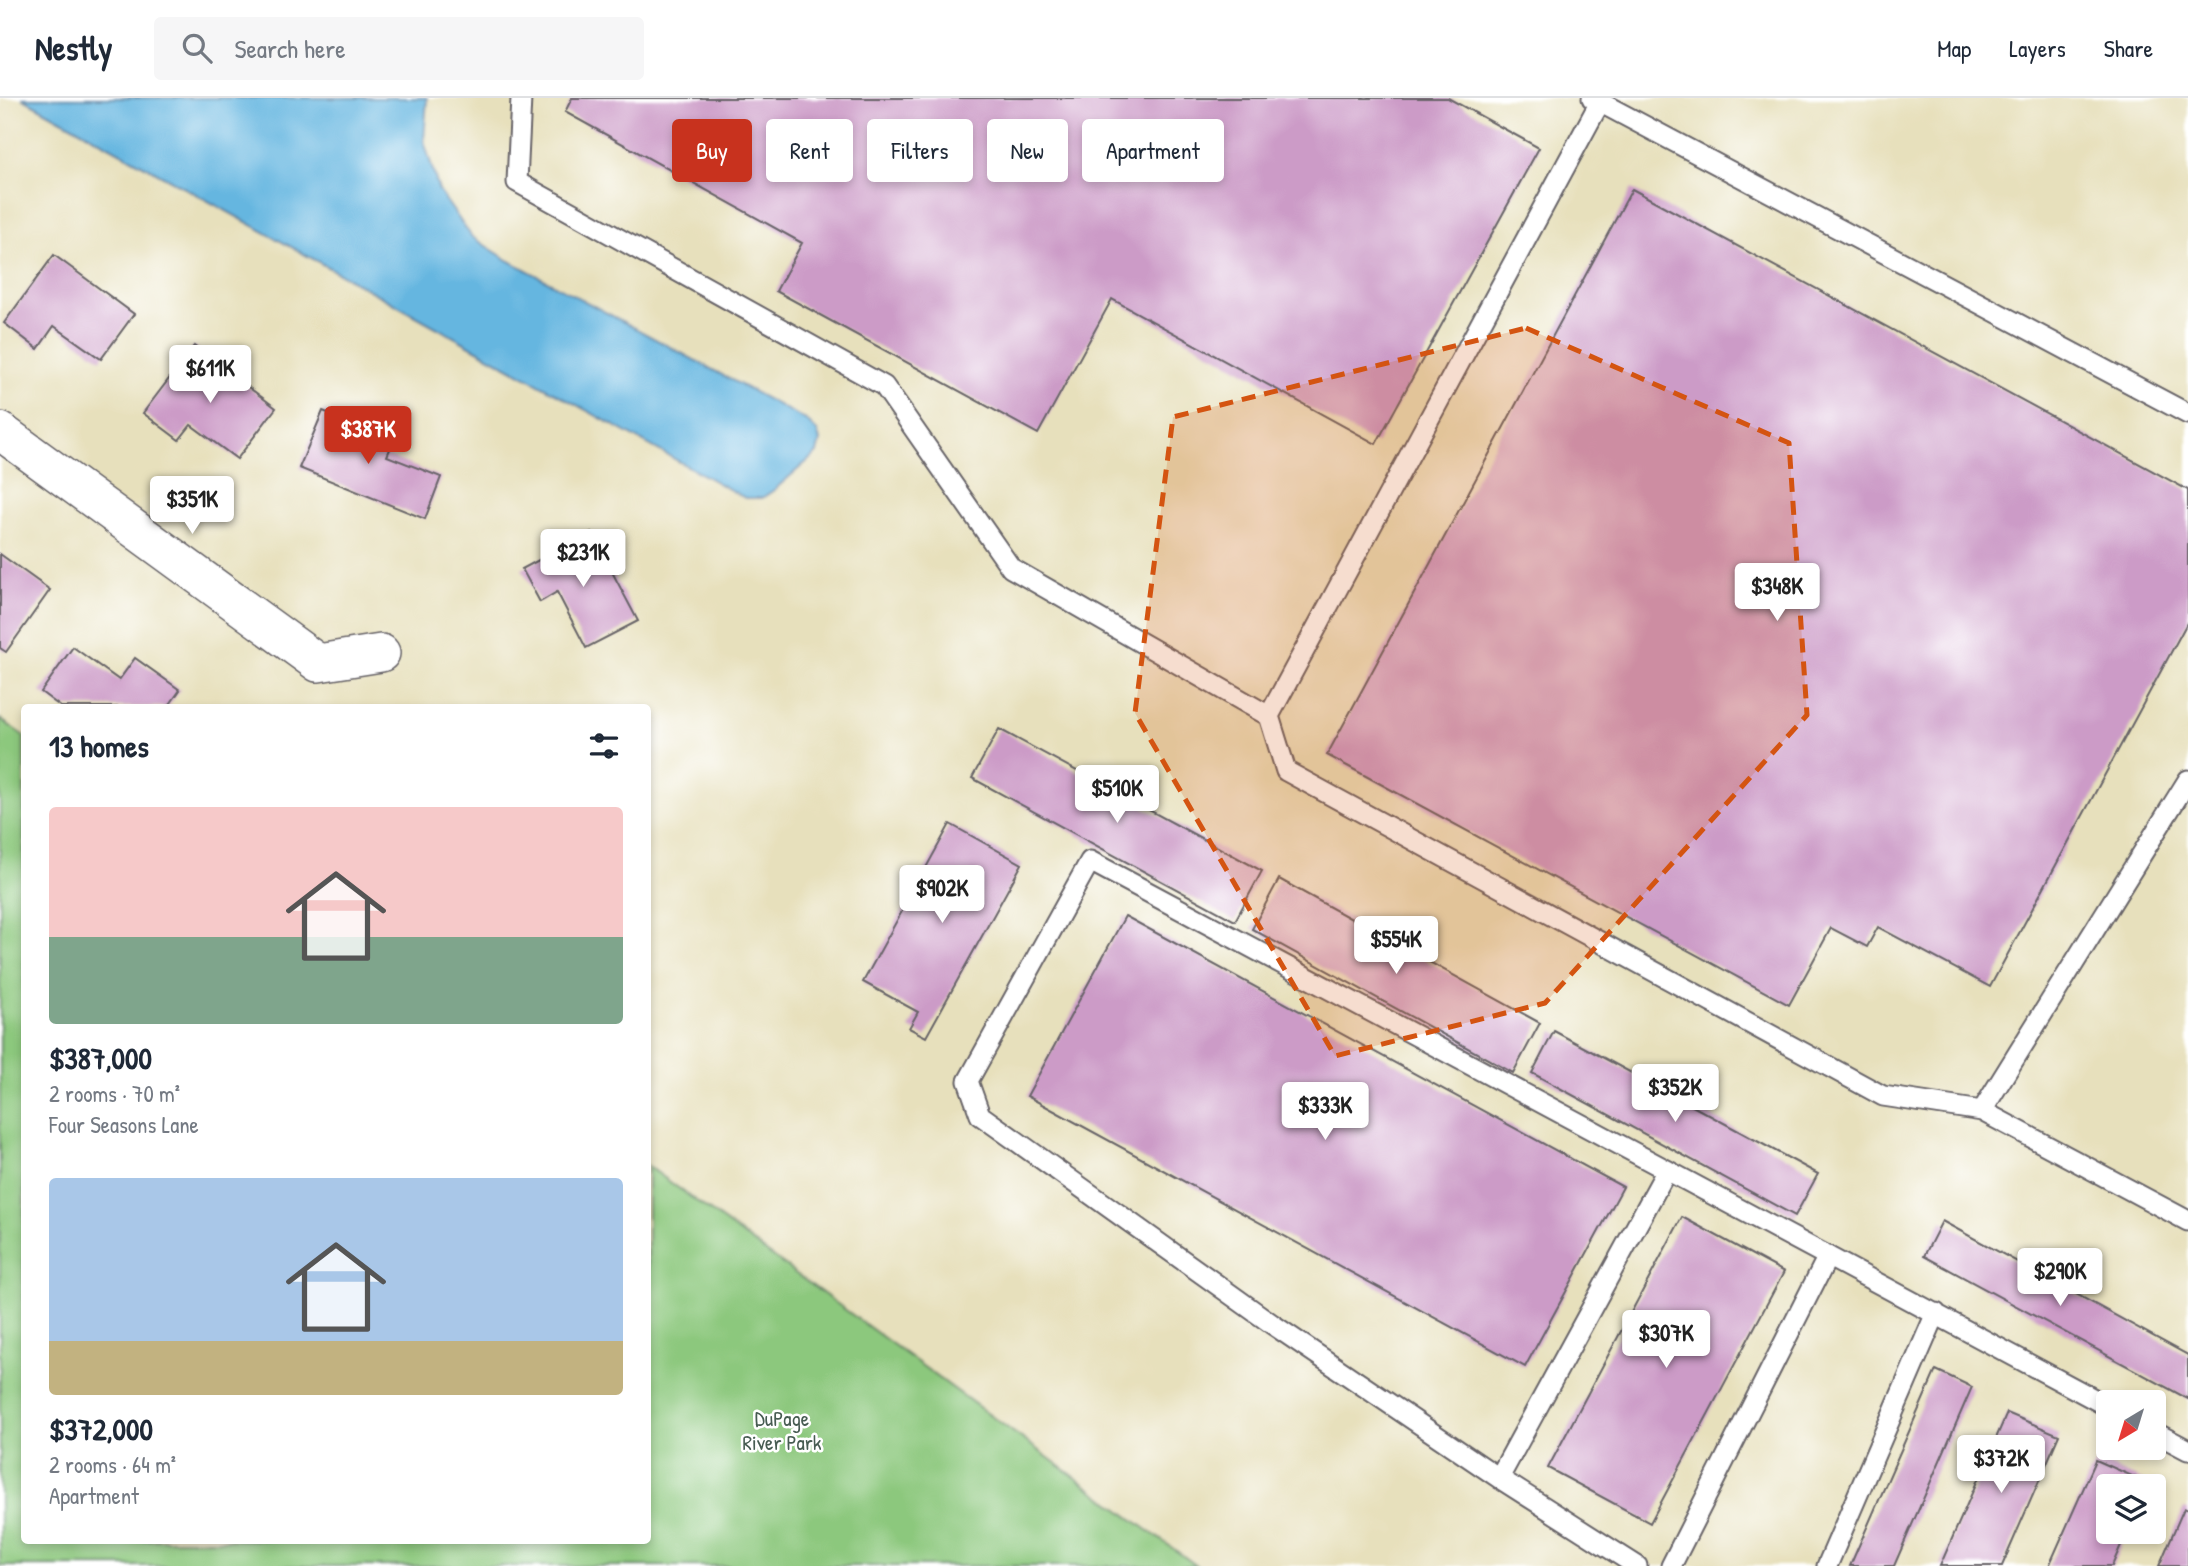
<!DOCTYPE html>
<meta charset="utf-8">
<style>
body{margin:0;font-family:"Patrick Hand",sans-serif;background:#f6f6f7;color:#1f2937;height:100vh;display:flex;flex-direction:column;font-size:26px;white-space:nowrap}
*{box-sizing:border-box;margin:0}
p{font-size:23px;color:#747a83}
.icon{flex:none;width:38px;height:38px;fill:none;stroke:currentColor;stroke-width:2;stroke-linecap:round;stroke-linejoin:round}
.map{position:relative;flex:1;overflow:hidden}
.side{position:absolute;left:21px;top:606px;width:630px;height:840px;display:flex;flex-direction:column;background:#fff;border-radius:7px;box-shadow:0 4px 10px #0003}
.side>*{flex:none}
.banner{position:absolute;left:672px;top:21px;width:665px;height:63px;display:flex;gap:14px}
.needle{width:46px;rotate:218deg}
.fabs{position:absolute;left:2096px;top:1292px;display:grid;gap:14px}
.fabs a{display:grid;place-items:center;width:70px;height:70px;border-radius:7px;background:#fff;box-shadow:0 4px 10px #0003;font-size:35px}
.price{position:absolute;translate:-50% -60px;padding:0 16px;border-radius:7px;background:#fff;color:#222;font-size:23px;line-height:46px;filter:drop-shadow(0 2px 4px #0008)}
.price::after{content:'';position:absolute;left:50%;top:42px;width:21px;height:16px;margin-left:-10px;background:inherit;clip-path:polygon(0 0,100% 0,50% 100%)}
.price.on{background:#c8321e;color:#fff}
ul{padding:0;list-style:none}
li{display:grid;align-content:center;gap:14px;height:371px;padding:0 28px}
li span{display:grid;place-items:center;height:217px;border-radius:7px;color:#555}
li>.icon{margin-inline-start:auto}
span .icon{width:126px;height:126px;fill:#fffc;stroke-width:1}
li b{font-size:30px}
h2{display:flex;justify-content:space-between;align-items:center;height:84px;padding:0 28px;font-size:30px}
.pill{padding:0 24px;border-radius:7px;background:#fff;box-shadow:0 4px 10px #0003;font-size:24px;line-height:63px}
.pill.on{background:#c8321e;color:#fff}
header{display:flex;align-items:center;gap:42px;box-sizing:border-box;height:98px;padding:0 35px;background:#fff;border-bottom:2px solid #e0e1e3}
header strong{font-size:33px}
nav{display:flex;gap:38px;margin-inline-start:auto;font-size:24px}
.search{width:490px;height:63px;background:#f6f6f7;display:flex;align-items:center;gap:18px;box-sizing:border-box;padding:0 24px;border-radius:7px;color:#747a83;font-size:26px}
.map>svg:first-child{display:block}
</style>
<header>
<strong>Nestly</strong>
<div class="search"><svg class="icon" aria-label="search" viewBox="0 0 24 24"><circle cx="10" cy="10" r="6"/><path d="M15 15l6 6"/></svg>Search here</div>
<nav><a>Map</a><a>Layers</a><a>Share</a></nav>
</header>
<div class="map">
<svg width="2188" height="1468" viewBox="0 0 2188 1468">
<rect width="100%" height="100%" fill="#fff"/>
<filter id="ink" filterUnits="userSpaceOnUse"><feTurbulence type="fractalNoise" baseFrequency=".0143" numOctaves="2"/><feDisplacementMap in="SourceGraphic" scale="14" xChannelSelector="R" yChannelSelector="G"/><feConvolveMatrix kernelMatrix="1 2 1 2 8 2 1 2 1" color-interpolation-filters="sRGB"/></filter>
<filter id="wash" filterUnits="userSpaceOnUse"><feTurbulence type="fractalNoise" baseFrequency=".00686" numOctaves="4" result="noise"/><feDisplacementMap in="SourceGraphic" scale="28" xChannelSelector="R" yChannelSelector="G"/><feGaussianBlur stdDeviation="1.57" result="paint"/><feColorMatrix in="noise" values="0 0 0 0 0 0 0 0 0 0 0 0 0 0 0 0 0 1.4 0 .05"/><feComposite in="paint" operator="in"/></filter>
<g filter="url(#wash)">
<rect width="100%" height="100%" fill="#e7e0bc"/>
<path fill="#8cc87d" stroke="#57755c" stroke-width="2" d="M0,621l24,17v804h624v-374l549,400h-1197z"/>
<path fill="#65b6e0" stroke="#446c8e" stroke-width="2" d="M22,0h405l-3,43 15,50 33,46 36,23 298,160 11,11 3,10 -3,12 -43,37 -12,8h-17z"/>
<g id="blocks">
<path fill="#cc9bc7" d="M572,0h876l91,50 -163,296 -264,-145 -74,135 -262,-143 26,-48 -237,-131z
M1632,91l556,301v131l-198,366 -112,-60 -11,20 -36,-19 -42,77 -462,-250z
M54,157l80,59 -33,45 -47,-33 -16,23 -34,-26z
M194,248l82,62 -39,51 -46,-34 -12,15 -36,-27z
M323,313l71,29 -7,16 54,21 -16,42 -126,-51z
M591,434l47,89 -52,27 -29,-56 -17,10 -18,-33z
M0,456l50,36 -44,62 -6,-4z
M73,549l46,33 16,-22 45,32 -12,17h-107l-20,-15z
M999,631l263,142 -27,50 -263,-143z
M950,726l72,40 -96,173 -17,-9 9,-16 -55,-30z
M1279,781l261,144 -27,50 -261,-144z
M1125,818l498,271 -98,180 -498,-271z
M1554,933l264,143 -23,42 -263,-143z
M1682,1119l102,55 -134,251 -102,-55z
M1942,1123l246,134v44l-264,-143z
M1936,1272l36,17 -78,179h-44z
M2007,1315l52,22 -57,131h-62z
M2096,1362l52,23 -1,3h-38v45h18l-15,35h-63z
M2184,1410l4,2v56h-29z"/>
</g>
</g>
<g filter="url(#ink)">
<use href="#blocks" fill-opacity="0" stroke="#676468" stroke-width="2"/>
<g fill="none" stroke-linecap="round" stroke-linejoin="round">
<defs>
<path id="lane" d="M521,0l-4,84 367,204 127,182 258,148 17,55 597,325 99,15 206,110
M1592,0l596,316
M1269,618l331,-614
M1982,1013l206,-331
M2154,1334l34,18
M1499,1380l168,-308
M1637,1468l-138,-88 -227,-154 -292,-209 -12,-34 122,-220 1019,546
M1671,1468l157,-310
M1827,1468l109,-253"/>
<path id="street" d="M0,333l318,232 63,-10"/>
</defs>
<use href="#lane" stroke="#676468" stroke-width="23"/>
<use href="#street" stroke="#676468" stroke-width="40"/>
<use href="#lane" stroke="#fff" stroke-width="19"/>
<use href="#street" stroke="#fff" stroke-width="37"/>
</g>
</g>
<path fill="#d45411" fill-opacity="0.2" stroke="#d45411" stroke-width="5" stroke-dasharray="14 9" stroke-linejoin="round" d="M1526,230l263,115 18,272 -262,288 -210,53 -200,-343 38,-296z"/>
<g text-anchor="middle" stroke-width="5" stroke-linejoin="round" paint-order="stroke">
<g font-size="21" fill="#475c52" stroke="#fff">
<text x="782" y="1328">DuPage<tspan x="782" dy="24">River Park</tspan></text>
</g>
</g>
</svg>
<div class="fabs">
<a><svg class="needle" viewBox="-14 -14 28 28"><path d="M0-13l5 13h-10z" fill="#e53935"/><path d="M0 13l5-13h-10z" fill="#747a83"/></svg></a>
<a><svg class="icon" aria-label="layers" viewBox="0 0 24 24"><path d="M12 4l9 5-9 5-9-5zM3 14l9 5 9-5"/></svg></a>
</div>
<b class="price" style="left:210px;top:307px">$611K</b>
<b class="price on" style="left:368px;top:368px">$387K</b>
<b class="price" style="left:192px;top:438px">$351K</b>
<b class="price" style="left:583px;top:491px">$231K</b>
<b class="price" style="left:1777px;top:525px">$348K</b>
<b class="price" style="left:1117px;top:727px">$510K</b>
<b class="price" style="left:942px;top:827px">$902K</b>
<b class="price" style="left:1396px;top:878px">$554K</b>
<b class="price" style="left:1675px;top:1026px">$352K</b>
<b class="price" style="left:1325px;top:1044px">$333K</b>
<b class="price" style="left:2060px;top:1210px">$290K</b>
<b class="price" style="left:1666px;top:1272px">$307K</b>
<b class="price" style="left:2001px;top:1397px">$372K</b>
<div class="banner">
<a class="pill on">Buy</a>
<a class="pill">Rent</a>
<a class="pill">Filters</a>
<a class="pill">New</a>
<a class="pill">Apartment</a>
</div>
<section class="side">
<h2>13 homes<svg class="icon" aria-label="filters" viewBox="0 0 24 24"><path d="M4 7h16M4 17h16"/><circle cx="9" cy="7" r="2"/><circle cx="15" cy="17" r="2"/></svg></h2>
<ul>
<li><span style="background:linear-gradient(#f6c9c9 60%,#7fa58c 0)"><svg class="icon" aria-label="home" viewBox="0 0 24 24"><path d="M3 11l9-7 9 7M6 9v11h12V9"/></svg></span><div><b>$387,000</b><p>2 rooms · 70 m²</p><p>Four Seasons Lane</p></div></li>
<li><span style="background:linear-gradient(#a9c7e8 75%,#c2b280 0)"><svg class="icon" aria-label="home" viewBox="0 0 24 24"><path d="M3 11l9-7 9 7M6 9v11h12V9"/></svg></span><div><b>$372,000</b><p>2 rooms · 64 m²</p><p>Apartment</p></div></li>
</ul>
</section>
</div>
